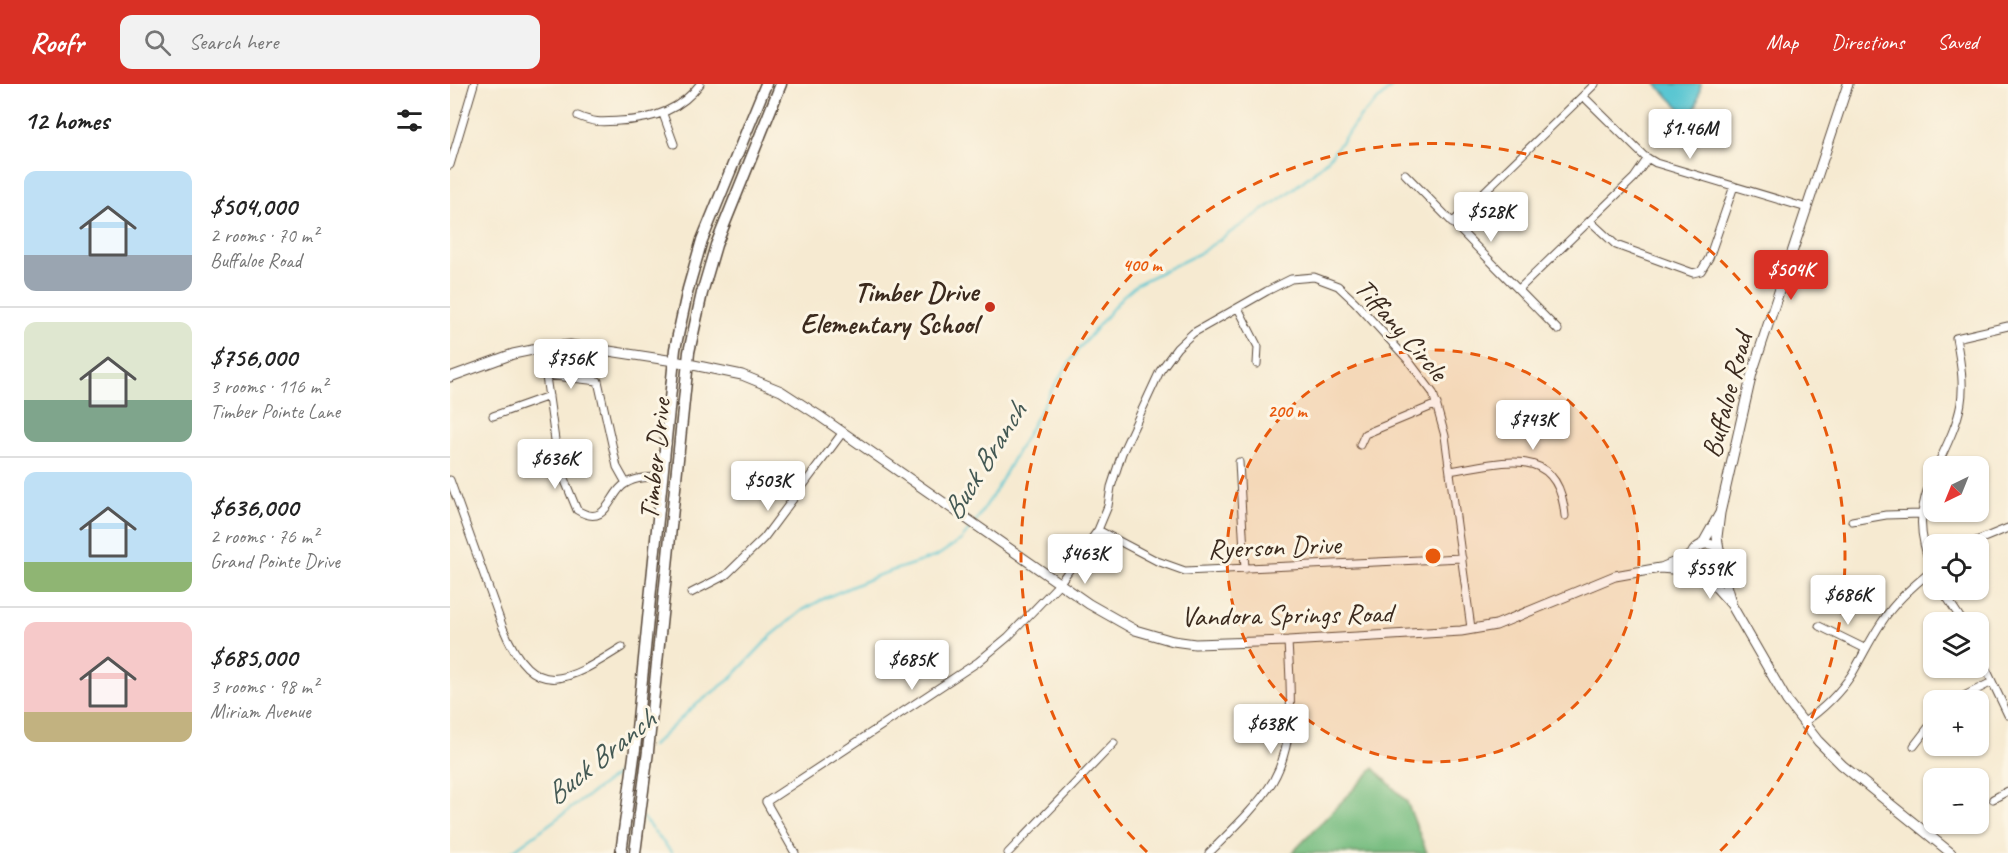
<!DOCTYPE html>
<meta charset="utf-8">
<style>
body{margin:0;font-family:Caveat,sans-serif;background:#f2f2f2;color:#222;height:100vh;display:flex;flex-direction:column;font-size:22px;white-space:nowrap}
*{box-sizing:border-box;margin:0}
p{font-size:20px;color:#767676}
.icon{flex:none;width:33px;height:33px;fill:none;stroke:currentColor;stroke-width:2;stroke-linecap:round;stroke-linejoin:round}
.map{position:relative;flex:1;overflow:hidden}
.drawer{display:flex;flex-direction:column;background:#fff;width:450px}
.drawer>*{flex:none}
.needle{width:39px;rotate:223deg}
.tools{position:absolute;left:1473px;top:372px;display:grid;gap:12px}
.tools a{display:grid;place-items:center;width:66px;height:66px;border-radius:12px;background:#fff;box-shadow:0 2px 4px #0004;font-size:30px}
.price{position:absolute;translate:-50% -51px;padding:0 14px;border-radius:6px;background:#fff;color:#222;font-size:20px;line-height:39px;filter:drop-shadow(0 2px 3px #0008)}
.price::after{content:'';position:absolute;left:50%;top:36px;width:18px;height:14px;margin-left:-9px;background:inherit;clip-path:polygon(0 0,100% 0,50% 100%)}
.price.on{background:#d93025;color:#fff}
ul{padding:0;list-style:none}
li{display:flex;align-items:center;gap:18px;height:150px;padding:0 24px}
li+li{border-top:2px solid #e0e0e0}
li span{display:grid;place-items:center;flex:none;width:168px;height:120px;border-radius:12px;color:#555}
li>.icon{margin-inline-start:auto}
span .icon{width:72px;height:72px;fill:#fffc;stroke-width:1}
li b{font-size:26px}
h2{display:flex;justify-content:space-between;align-items:center;height:72px;padding:0 24px;font-size:26px}
header{display:flex;align-items:center;gap:36px;box-sizing:border-box;height:84px;padding:0 30px;background:#d93025;color:#fff}
header strong{font-size:28px}
nav{display:flex;gap:33px;margin-inline-start:auto;font-size:21px}
.search{width:420px;height:54px;background:#f2f2f2;display:flex;align-items:center;gap:15px;box-sizing:border-box;padding:0 21px;border-radius:12px;color:#767676;font-size:22px}
main{display:flex;flex:1;min-height:0}
.map>svg:first-child{display:block}
</style>
<header>
<strong>Roofr</strong>
<div class="search"><svg class="icon" aria-label="search" viewBox="0 0 24 24"><circle cx="10" cy="10" r="6"/><path d="M15 15l6 6"/></svg>Search here</div>
<nav><a>Map</a><a>Directions</a><a>Saved</a></nav>
</header>
<main>
<section class="drawer">
<h2>12 homes<svg class="icon" aria-label="filters" viewBox="0 0 24 24"><path d="M4 7h16M4 17h16"/><circle cx="9" cy="7" r="2"/><circle cx="15" cy="17" r="2"/></svg></h2>
<ul>
<li><span style="background:linear-gradient(#bfe0f5 70%,#9aa5b1 0)"><svg class="icon" aria-label="home" viewBox="0 0 24 24"><path d="M3 11l9-7 9 7M6 9v11h12V9"/></svg></span><div><b>$504,000</b><p>2 rooms · 70 m²</p><p>Buffaloe Road</p></div></li>
<li><span style="background:linear-gradient(#dfe7d0 65%,#7fa58c 0)"><svg class="icon" aria-label="home" viewBox="0 0 24 24"><path d="M3 11l9-7 9 7M6 9v11h12V9"/></svg></span><div><b>$756,000</b><p>3 rooms · 116 m²</p><p>Timber Pointe Lane</p></div></li>
<li><span style="background:linear-gradient(#bfe0f5 75%,#8fb573 0)"><svg class="icon" aria-label="home" viewBox="0 0 24 24"><path d="M3 11l9-7 9 7M6 9v11h12V9"/></svg></span><div><b>$636,000</b><p>2 rooms · 76 m²</p><p>Grand Pointe Drive</p></div></li>
<li><span style="background:linear-gradient(#f6c9c9 75%,#c2b280 0)"><svg class="icon" aria-label="home" viewBox="0 0 24 24"><path d="M3 11l9-7 9 7M6 9v11h12V9"/></svg></span><div><b>$685,000</b><p>3 rooms · 98 m²</p><p>Miriam Avenue</p></div></li>
</ul>
</section>
<div class="map">
<svg width="1558" height="769" viewBox="0 0 1558 769">
<rect width="100%" height="100%" fill="#fcf5e5"/>
<filter id="ink" filterUnits="userSpaceOnUse"><feTurbulence type="fractalNoise" baseFrequency=".0167" numOctaves="2"/><feDisplacementMap in="SourceGraphic" scale="12" xChannelSelector="R" yChannelSelector="G"/><feConvolveMatrix kernelMatrix="1 2 1 2 8 2 1 2 1" color-interpolation-filters="sRGB"/></filter>
<filter id="wash" filterUnits="userSpaceOnUse"><feTurbulence type="fractalNoise" baseFrequency=".008" numOctaves="4" result="noise"/><feDisplacementMap in="SourceGraphic" scale="24" xChannelSelector="R" yChannelSelector="G"/><feGaussianBlur stdDeviation="1.35" result="paint"/><feColorMatrix in="noise" values="0 0 0 0 0 0 0 0 0 0 0 0 0 0 0 0 0 1.4 0 .05"/><feComposite in="paint" operator="in"/></filter>
<g filter="url(#wash)">
<rect width="100%" height="100%" fill="#f6ead1"/>
<path fill="#96de99" stroke="#68845c" stroke-width="1.5" d="M1248 477a9 9 0 1 1 18 0a9 9 0 1 1-18 0Z"/>
<path fill="#78bd81" stroke="#5a7450" stroke-width="1.5" d="M924,684l33,34 20,51h-135z"/>
<path fill="#5ac6d2" stroke="#4a7878" stroke-width="1.5" d="M1206,0h45l-4,21 -8,12z"/>
<g fill="none" stroke-linecap="round" stroke-linejoin="round">
<path stroke="#5ac6d2" stroke-width="2" d="M526,437l20,-31 56,-101 26,-39 45,-54 14,-12 63,-31 84,-57 28,-22 17,-16 31,-41 35,-33
M202,662l41,-39 36,-27 42,-44 32,-26 22,-12 54,-23 58,-19 24,-16 12,-15
M193,734l29,35
M60,769l117,-86"/>
</g>
</g>
<g filter="url(#ink)">
<g fill="none" stroke-linecap="round" stroke-linejoin="round">
<defs>
<path id="minor" d="M1133,12l61,60 12,7 151,45
M213,30l11,30
M128,32c16,7 24,6 41,5 32,-1 61,-10 81,-37
M0,81l24,-81
M955,90l153,156
M1140,137l26,24 77,28 8,-2 8,-13 25,-72
M1002,139l143,-139
M1069,205l115,-111 14,-20
M788,224l20,39 -1,17
M92,264l15,106 6,22 14,34c31,19 32,-17 48,-26 11,-7 26,-7 38,-7
M96,291l52,6 19,86 9,16
M43,332l56,-20
M910,361l5,-11 72,-30
M789,378l6,107
M1487,382c26,-55 31,-67 19,-128l52,-12
M1000,387c52,-8 109,-29 115,45
M0,396l53,148c31,75 65,53 119,19
M1402,437l34,-6 35,-1
M648,446l59,31 28,10 277,-13
M1519,460l39,-16
M1483,488c-15,-37 -16,-62 1,-99
M1492,506l21,32
M241,509l35,-18 38,-37 79,-106
M1369,542l47,23
M1528,568l30,63
M1506,616l36,-18
M1353,639c19,-13 36,-29 49,-49 10,-17 19,-36 30,-52 13,-21 33,-38 52,-53
M1464,662l20,-26
M1543,715l15,-8
M345,769l-29,-51 212,-140 30,-25 51,-53 39,-54 10,-24 3,-19 11,-34 38,-82 17,-23 16,-15 74,-42 24,-12 23,-2 24,9 17,16 53,58 25,33 12,43 26,192
M558,769l106,-110
M759,769c21,-21 49,-47 64,-72 24,-42 17,-94 15,-140"/>
<path id="tertiary" d="M0,293l63,-23 29,-6 28,-3 104,16 68,14 39,16 37,24 271,189 46,26 38,11 22,3 93,-3 173,-10 35,-6 119,-49 45,-8 35,3
M1241 476a16 16 0 1 1 32 0a16 16 0 1 1-32 0Z
M1252,461l18,-32
M1269,465l-2,-12 3,-24 32,-140 96,-289
M1211,484l31,-13
M1271,484l10,34
M1256,492l25,28 56,97 31,40 24,24 109,88"/>
<path id="secondary" d="M171,769l14,-104 40,-400 13,-60 14,-49 64,-156
M185,769l13,-102 41,-399 13,-59 14,-48 65,-161"/>
</defs>
<use href="#minor" stroke="#574739" stroke-width="9"/>
<use href="#tertiary" stroke="#574739" stroke-width="11"/>
<use href="#secondary" stroke="#574739" stroke-width="13"/>
<use href="#minor" stroke="#fff" stroke-width="7"/>
<use href="#tertiary" stroke="#fff" stroke-width="9"/>
<use href="#secondary" stroke="#fff" stroke-width="10"/>
</g>
</g>
<circle cx="983" cy="472" r="206" fill="#e8590c" fill-opacity=".12"/>
<g fill="none" stroke="#e8590c" stroke-width="3" stroke-dasharray="10 8">
<circle cx="983" cy="472" r="206"/>
<path d="M697 768A412 412 0 1 1 1269 768"/>
</g>
<circle fill="#c8321e" stroke="#fcf5e5" stroke-width="2" cx="540" cy="223" r="6"/>
<g text-anchor="middle" stroke-width="6" stroke-linejoin="round" paint-order="stroke">
<g font-size="28" font-weight="bold" fill="#3b2a1e" stroke="#fcf5e5" text-anchor="end">
<text x="528" y="217">Timber Drive<tspan x="528" dy="32">Elementary School</tspan></text>
</g>
<g font-size="28" fill="#3b2a1e" stroke="#fcf5e5">
<text transform="translate(952 245) rotate(49)" y="10">Tiffany Circle</text>
<text transform="translate(1276 311) rotate(-75)" y="10">Buffaloe Road</text>
<text transform="translate(204 375) rotate(-84)" y="10">Timber Drive</text>
<text transform="translate(824 462) rotate(-2)" y="10">Ryerson Drive</text>
<text transform="translate(837 530) rotate(-1)" y="10">Vandora Springs Road</text>
</g>
<g font-size="30" font-style="italic" fill="#445954" stroke="#fcf5e5">
<text transform="translate(534 377) rotate(-58)" y="10">Buck Branch</text>
<text transform="translate(150 673) rotate(-39)" y="10">Buck Branch</text>
</g>
</g>
<circle cx="983" cy="472" r="9" fill="#e8590c" stroke="#fcf5e5" stroke-width="3"/>
<g font-size="18" text-anchor="middle" font-weight="bold" fill="#e8590c" stroke="#fcf5e5" stroke-width="6" stroke-linejoin="round" paint-order="stroke">
<text x="692" y="187">400 m</text>
<text x="837" y="333">200 m</text>
</g>
</svg>
<div class="tools">
<a><svg class="needle" viewBox="-14 -14 28 28"><path d="M0-13l5 13h-10z" fill="#e53935"/><path d="M0 13l5-13h-10z" fill="#767676"/></svg></a>
<a><svg class="icon" aria-label="locate" viewBox="0 0 24 24"><circle cx="12" cy="12" r="6"/><path d="M12 2v4M12 18v4M2 12h4M18 12h4"/></svg></a>
<a><svg class="icon" aria-label="layers" viewBox="0 0 24 24"><path d="M12 4l9 5-9 5-9-5zM3 14l9 5 9-5"/></svg></a>
<a>+</a>
<a>−</a>
</div>
<b class="price" style="left:1240px;top:76px">$1.46M</b>
<b class="price" style="left:1041px;top:159px">$528K</b>
<b class="price on" style="left:1341px;top:217px">$504K</b>
<b class="price" style="left:121px;top:306px">$756K</b>
<b class="price" style="left:1083px;top:367px">$743K</b>
<b class="price" style="left:105px;top:406px">$636K</b>
<b class="price" style="left:318px;top:428px">$503K</b>
<b class="price" style="left:635px;top:501px">$463K</b>
<b class="price" style="left:1260px;top:516px">$559K</b>
<b class="price" style="left:1398px;top:542px">$686K</b>
<b class="price" style="left:462px;top:607px">$685K</b>
<b class="price" style="left:821px;top:671px">$638K</b>
</div>
</main>
